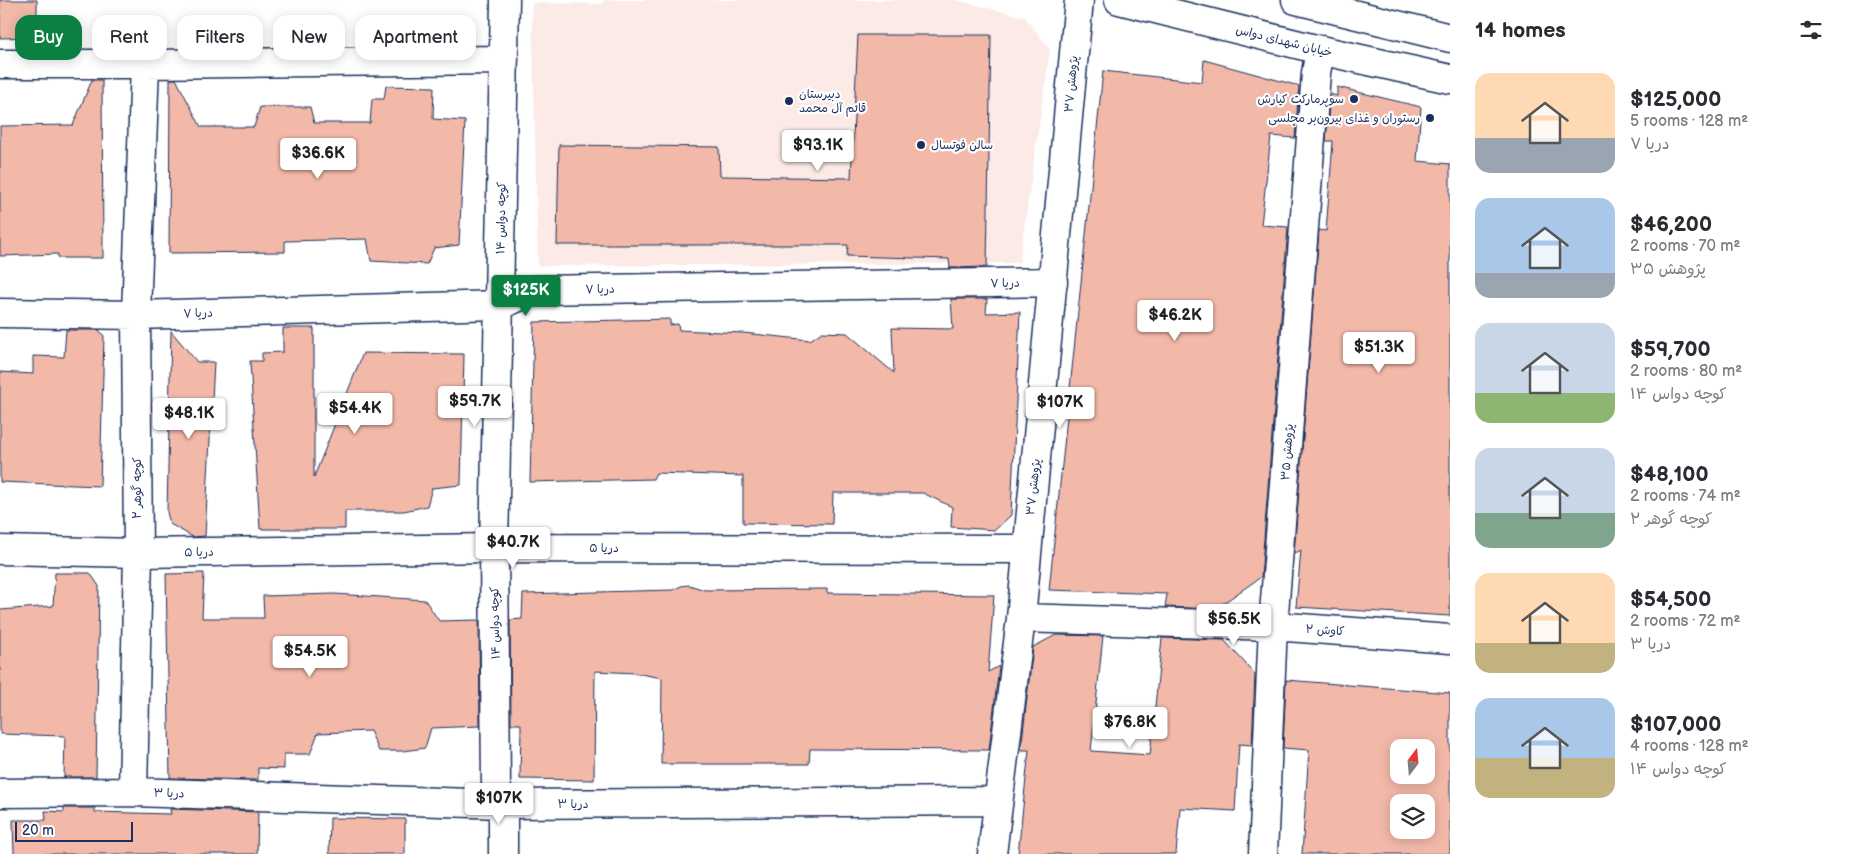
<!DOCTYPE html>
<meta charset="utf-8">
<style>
body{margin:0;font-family:"Balsamiq Sans","Playpen Sans Arabic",sans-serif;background:#f7f7f7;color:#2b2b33;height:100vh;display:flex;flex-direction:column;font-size:19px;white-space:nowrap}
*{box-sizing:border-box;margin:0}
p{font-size:16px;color:#7c7c81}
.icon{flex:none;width:28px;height:28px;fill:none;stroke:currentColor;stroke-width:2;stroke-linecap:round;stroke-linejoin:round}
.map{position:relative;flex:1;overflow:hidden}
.panel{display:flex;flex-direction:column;background:#fff;width:400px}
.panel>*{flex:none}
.hud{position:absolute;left:15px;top:15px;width:475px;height:45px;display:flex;gap:10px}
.needle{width:32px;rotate:16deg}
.tools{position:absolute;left:1390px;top:739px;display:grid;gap:10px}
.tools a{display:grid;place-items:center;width:45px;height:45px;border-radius:10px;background:#fff;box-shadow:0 2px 12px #0003;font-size:25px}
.scale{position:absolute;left:15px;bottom:12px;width:118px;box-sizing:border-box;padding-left:5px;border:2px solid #1b2f5e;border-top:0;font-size:14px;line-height:18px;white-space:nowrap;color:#1b2f5e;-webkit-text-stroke:4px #fff;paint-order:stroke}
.price{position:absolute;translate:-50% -42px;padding:0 11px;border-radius:5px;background:#fff;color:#222;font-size:16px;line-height:32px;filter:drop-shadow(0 1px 2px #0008)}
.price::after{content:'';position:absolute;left:50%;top:30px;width:15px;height:11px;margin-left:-8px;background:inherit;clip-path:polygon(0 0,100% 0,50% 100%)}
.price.selected{background:#0b8043;color:#fff}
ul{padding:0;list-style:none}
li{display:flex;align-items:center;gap:15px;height:125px;padding:0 25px}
li span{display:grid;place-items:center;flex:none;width:140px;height:100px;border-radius:15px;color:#555}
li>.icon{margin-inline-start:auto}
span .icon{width:60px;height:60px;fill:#fffc;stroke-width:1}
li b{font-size:21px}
h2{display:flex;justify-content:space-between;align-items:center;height:60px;padding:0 25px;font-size:21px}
.chip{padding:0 18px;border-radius:15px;background:#fff;box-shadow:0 2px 12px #0003;font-size:18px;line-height:45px}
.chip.selected{background:#0b8043;color:#fff}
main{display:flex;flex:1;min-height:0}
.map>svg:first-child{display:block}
</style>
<main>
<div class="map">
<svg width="1450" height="854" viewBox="0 0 1450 854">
<rect width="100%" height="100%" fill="#fff"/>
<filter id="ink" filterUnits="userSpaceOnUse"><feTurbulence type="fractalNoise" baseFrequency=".02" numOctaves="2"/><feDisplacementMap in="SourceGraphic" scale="10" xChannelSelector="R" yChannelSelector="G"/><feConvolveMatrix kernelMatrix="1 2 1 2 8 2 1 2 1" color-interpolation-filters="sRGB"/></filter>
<g filter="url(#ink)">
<path fill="#fbeae5" d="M604,0h352l69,17 25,33 -31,213 -481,3 -6,-263 71,1z"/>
<path fill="#f2b9a8" stroke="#1b2f5e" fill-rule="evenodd" d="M0,0h37v37l-37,1z
M858,35h133l-4,232 -37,1 -1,-9 -102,-3 1,-11h-291l2,-100 160,2 1,29 131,2z
M1204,60l95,26 -4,52 -24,-2 -10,89 27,2 -27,350 -46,32 -50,-2 2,-13 -118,-4 54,-519 99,11z
M170,79h6l25,48h53l6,-20h50l4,16h56l2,-24h12l2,-13 48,1 -1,32 32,2 -6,124 -25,3 -7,16 -56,-3 -4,-22 -82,2v11l-116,1z
M92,80h10l1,178h-45v-4l-58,2v-130l73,-1z
M1337,87l84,20 -4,54 33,3v452l-154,-9 5,-57 -7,4 25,-324 7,1 7,-90h-7l4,-47 7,2z
M951,299h36l-1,14 34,-1 -9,203 -16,15 -44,-3 1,-20 -29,-14h-90l-1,31 -89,-1v-47l-87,-3 -3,6 -123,3 4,-160 136,-3v6l8,-1 1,6 64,3 67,7 12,-8 25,1 47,40 -2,-45 61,1z
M283,328h31v149l49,-124 101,1 -3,131 -29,3 -5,18 -23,5h-59v18h-85l-10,-168h12v-8l21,-1z
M66,330h33l5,6 -4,150 -100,-4v-110l33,2v-18l31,1z
M171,331l26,31h17l-9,174 -12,1 -23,-13 -3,-12z
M55,573h35l9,13 -3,191h-32l1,-41 -65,-2v-124l53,-4z
M204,573l-2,45h62l-1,-22 72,-2 90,6 14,21 40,-1 1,106 -49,2 -6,20 -22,3h-24l-9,-20 -52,2 -8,21h-26v15l-26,-1v12l-88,-2 -4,-204z
M689,585l16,5 122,-1v4l167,2 -6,77 11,-6 -10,84 -179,-1 -1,15h-148l1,-86 -27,-5 -40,-2 -1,109 -74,-1 1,-55h-10l-1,-104 12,-1 1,-25 150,-4 8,-4z
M1056,635l47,1 -12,115 59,4 12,-117 62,2 31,34 -3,71 -13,-1 -4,67 -55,-3 -4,46h-158l11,-104h-8l12,-103z
M1286,680l164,13v161h-148l7,-104 -26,-2zM1399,748h27v27h-27zM1399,802h27v28h-27z
M64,808h31v4l76,2 -1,-5 88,3 -1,42h-243l-1,-34h33l-1,-9 19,1z
M330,818l75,1v35h-76z"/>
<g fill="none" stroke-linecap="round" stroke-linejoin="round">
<defs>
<path id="street" d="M0,64h145l359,-4
M0,313l136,2 364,-10 35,-15 518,-8
M0,550l138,3 356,-5 533,1
M1021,618l252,8 177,13
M133,792l5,-239 -2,-238 9,-251
M0,793l133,-1 370,12 494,-3
M503,854v-50l-7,-17 -2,-239 11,-548
M992,854l29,-236 58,-618
M1263,854l10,-228 43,-553 4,-23"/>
<path id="secondary" d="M1119,0l201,50 130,29
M1296,0l154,38"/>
</defs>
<use href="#street" stroke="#1b2f5e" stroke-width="31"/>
<use href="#secondary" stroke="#1b2f5e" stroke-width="31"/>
<use href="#street" stroke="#fff" stroke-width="28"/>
<use href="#secondary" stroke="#fff" stroke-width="28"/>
</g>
</g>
<g fill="#1b2f5e" stroke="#fff" stroke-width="2">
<circle cx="1354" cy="99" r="5"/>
<circle cx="789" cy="101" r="5"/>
<circle cx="1430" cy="118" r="5"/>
<circle cx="921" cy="145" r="5"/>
</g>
<g text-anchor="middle" stroke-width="4.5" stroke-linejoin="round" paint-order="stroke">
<g font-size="12" fill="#1b2f5e" stroke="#fff">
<text transform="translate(1284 41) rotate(14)" y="4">خیابان شهدای دواس</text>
<text transform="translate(1071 84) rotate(-85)" y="4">پژوهش ۳۷</text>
<text transform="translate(501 218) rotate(-89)" y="4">کوچه دواس ۱۴</text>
<text transform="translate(1005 283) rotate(-1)" y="4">دریا ۷</text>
<text transform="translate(600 289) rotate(-1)" y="4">دریا ۷</text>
<text transform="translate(198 313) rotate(-2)" y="4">دریا ۷</text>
<text transform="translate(1287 452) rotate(-86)" y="4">پژوهش ۳۵</text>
<text transform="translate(1033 487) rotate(-84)" y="4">پژوهش ۳۷</text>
<text transform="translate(137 488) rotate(-90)" y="4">کوچه گوهر ۲</text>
<text x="604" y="552">دریا ۵</text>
<text transform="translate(199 552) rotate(-1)" y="4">دریا ۵</text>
<text transform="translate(495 623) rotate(-91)" y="4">کوچه دواس ۱۴</text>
<text transform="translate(1325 630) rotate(4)" y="4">کاوش ۲</text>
<text transform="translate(169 793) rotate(2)" y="4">دریا ۳</text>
<text x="573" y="808">دریا ۳</text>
</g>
<g font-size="12" fill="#1b2f5e" stroke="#fff" text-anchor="start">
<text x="799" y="98">دبیرستان<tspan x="799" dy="14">قائم آل محمد</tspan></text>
<text x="1344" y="103" text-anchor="end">سوپرمارکت کیارش</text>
<text x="1420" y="122" text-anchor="end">رستوران و غذای بیرون‌بر مجلسی</text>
<text x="931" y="149">سالن فوتسال</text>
</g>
</g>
</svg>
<div class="tools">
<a><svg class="needle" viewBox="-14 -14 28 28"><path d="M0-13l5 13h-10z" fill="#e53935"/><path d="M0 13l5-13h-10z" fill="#7c7c81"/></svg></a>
<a><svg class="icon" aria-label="layers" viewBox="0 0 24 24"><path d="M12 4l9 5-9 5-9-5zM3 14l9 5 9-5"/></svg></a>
</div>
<div class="scale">20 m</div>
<b class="price" style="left:818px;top:172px">$93.1K</b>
<b class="price" style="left:318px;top:180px">$36.6K</b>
<b class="price selected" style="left:526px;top:317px">$125K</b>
<b class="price" style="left:1175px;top:342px">$46.2K</b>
<b class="price" style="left:1379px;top:374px">$51.3K</b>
<b class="price" style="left:475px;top:428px">$59.7K</b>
<b class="price" style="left:1060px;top:429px">$107K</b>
<b class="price" style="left:355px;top:435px">$54.4K</b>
<b class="price" style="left:189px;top:440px">$48.1K</b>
<b class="price" style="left:513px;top:569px">$40.7K</b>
<b class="price" style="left:1234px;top:646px">$56.5K</b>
<b class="price" style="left:310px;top:678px">$54.5K</b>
<b class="price" style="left:1130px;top:749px">$76.8K</b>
<b class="price" style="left:499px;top:825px">$107K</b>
<div class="hud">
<a class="chip selected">Buy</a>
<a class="chip">Rent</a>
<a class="chip">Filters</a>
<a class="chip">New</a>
<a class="chip">Apartment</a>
</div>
</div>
<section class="panel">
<h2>14 homes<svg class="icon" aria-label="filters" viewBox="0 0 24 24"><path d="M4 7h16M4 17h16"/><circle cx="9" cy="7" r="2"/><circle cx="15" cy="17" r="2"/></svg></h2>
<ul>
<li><span style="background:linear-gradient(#ffd9b3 65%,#9aa5b1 0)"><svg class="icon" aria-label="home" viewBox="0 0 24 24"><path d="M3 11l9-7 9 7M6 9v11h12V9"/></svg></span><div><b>$125,000</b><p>5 rooms · 128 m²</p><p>دریا ۷</p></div></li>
<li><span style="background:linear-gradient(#a9c7e8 75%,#9aa5b1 0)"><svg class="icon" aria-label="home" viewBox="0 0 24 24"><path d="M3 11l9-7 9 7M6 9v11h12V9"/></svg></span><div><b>$46,200</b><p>2 rooms · 70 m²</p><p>پژوهش ۳۵</p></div></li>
<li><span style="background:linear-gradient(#c9d6e8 70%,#8fb573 0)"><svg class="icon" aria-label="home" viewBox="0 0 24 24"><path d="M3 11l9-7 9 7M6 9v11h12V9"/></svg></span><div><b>$59,700</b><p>2 rooms · 80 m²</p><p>کوچه دواس ۱۴</p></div></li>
<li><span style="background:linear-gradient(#c9d6e8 65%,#7fa58c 0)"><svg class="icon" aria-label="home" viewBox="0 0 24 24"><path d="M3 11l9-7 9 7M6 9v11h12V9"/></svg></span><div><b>$48,100</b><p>2 rooms · 74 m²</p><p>کوچه گوهر ۲</p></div></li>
<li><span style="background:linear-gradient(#ffd9b3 70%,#c2b280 0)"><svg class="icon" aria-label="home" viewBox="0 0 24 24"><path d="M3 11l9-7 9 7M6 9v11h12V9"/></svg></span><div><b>$54,500</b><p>2 rooms · 72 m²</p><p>دریا ۳</p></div></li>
<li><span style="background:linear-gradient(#a9c7e8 60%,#c2b280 0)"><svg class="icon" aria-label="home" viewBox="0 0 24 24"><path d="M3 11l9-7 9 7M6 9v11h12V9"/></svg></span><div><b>$107,000</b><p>4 rooms · 128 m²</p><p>کوچه دواس ۱۴</p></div></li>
</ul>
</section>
</main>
